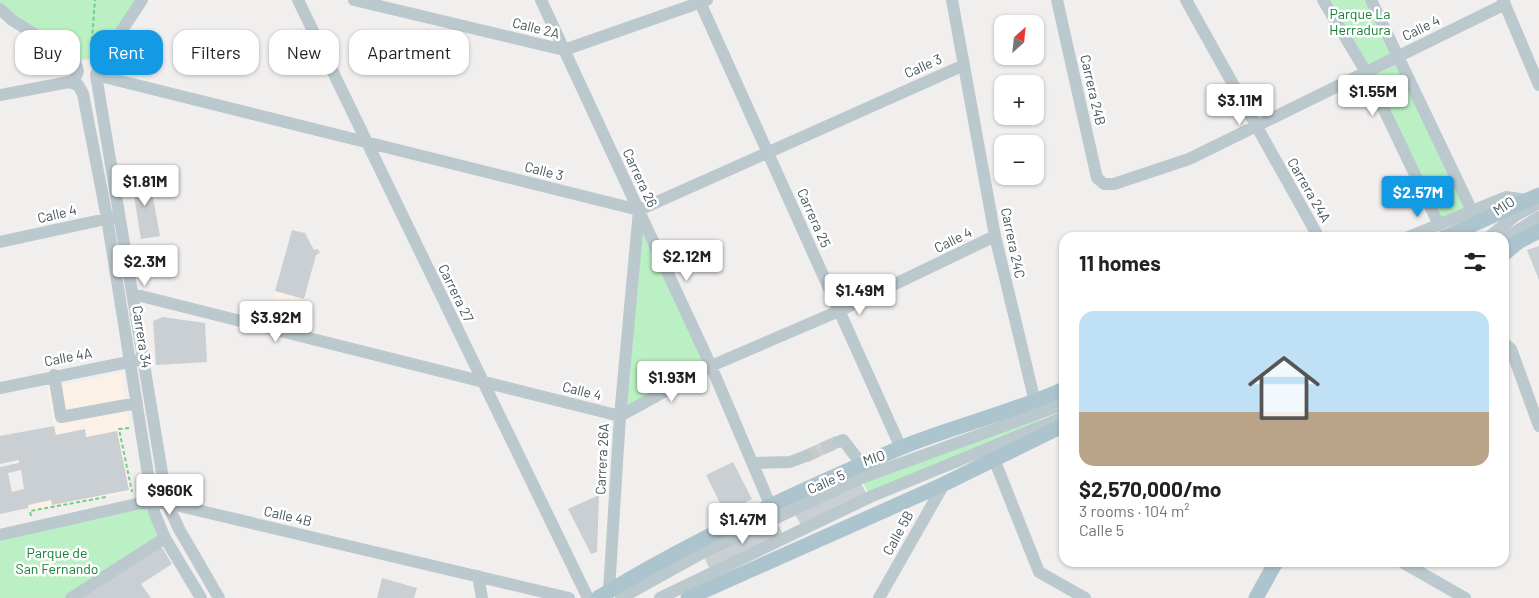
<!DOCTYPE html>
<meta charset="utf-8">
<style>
body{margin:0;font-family:Barlow,sans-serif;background:#f2f2f2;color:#222;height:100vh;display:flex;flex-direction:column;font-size:19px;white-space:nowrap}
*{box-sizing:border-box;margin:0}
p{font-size:16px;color:#767676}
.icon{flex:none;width:28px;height:28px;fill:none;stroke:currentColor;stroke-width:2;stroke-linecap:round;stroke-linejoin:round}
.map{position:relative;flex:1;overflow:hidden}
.sheet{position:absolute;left:1059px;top:232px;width:450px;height:335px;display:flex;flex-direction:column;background:#fff;border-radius:15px;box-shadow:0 1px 4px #0004}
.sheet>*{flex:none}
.guide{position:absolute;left:15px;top:30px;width:475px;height:45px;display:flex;gap:10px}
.needle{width:32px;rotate:27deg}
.tools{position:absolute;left:994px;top:15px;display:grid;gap:10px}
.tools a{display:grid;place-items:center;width:50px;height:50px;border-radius:10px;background:#fff;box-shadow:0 1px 4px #0004;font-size:25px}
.price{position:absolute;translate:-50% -42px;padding:0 11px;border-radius:5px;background:#fff;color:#222;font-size:16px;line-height:32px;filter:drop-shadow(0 1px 2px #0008)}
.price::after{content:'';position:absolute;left:50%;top:30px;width:15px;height:11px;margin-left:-8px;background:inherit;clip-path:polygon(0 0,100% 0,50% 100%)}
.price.on{background:#139ae5;color:#fff}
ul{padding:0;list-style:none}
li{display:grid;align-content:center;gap:10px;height:265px;padding:0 20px}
li span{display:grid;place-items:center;height:155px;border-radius:15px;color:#555}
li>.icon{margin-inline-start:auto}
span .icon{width:90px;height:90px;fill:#fffc;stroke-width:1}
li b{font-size:21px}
h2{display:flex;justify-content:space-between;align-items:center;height:60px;padding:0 20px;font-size:21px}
.chip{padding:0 18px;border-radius:15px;background:#fff;box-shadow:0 1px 4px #0004;font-size:18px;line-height:45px}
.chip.on{background:#139ae5;color:#fff}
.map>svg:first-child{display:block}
</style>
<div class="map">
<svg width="1539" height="598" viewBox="0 0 1539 598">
<rect width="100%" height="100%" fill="#f1eeee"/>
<path fill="#fcf1e6" d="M292,230l13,3 8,17 5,-1 2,4 -4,2 -22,79 -28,-8z
M121,373l8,55 -10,1 13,63 -102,19 -11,-51 40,-8 -12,-64z"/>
<path fill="#baf0c4" d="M0,0h142l-43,58 -19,2 -80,-51z
M1323,0h48l101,211 -33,14z
M639,210l72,156 -91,50z
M1038,415l3,12 -171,70 -9,-19z
M152,502l13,36 -94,60h-71v-63z"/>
<path fill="#cacfd3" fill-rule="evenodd" d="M149,175l11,61 -19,3 -10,-61z
M292,230l13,3 9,17 4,-1 2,4 -4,2 -12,44 -29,-8z
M1539,246v34l-12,-30z
M163,317l42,6 2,39 -51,3 -3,-44z
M54,426l2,9 29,-6 1,8 31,-6 12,59 -77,15 -1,-5 -23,5v3l-28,6v-47l19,-4v-3l-19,4v-28zM21,470l3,19 -12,3 -4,-19z
M835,436l5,11 -32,15 -5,-11z
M733,462l19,37 -27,14 -19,-38z
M861,483l6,12 -66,30 -6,-11z
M599,495l-2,57 -6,2 -23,-45z
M777,523l6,11 -74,34 -5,-11z
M160,544l12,20 -31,20 10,14h-75z
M382,578l35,10 -3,10h-37z"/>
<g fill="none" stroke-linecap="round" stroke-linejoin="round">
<path stroke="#c6c8ca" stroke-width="12" stroke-dasharray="12 6" stroke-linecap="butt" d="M806,456l32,-14"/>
<path stroke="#71cf8e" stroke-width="2" stroke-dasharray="4 2.5" stroke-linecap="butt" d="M91,53l4,-53
M129,428l-10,1 13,63
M31,516l-1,-5 76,-14"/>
<path stroke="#bbc9ce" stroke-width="12" d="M142,0l-40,60 -6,15 71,428 12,26 40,69
M298,0l290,598
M354,0l210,50 143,-50
M541,0l170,366 60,141
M699,0l202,448
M952,0l43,236 40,166
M1057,0l40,178 7,6h10l75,-25 316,-155
M1186,0l133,238
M1323,0l43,72 73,153
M1371,0l101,211
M1503,0l36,85
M0,9l12,11 62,39 4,12 -3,8 -6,3 -69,13
M96,75l543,135 325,-145
M69,82l9,3 5,9 24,124 47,294 11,26 36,60
M1406,238l100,-41 22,3
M1488,238l27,-22 24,-13
M1504,239l35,-22
M0,242l115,-25
M133,294l487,122 91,-50 128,-55 156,-75
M1504,343l7,6 28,77
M54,375l7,42 76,-14
M0,388l138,-28
M838,442l5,-2 20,26
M994,459l45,113 46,26
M753,463l37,-1 16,-6
M0,535l141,-32h26l402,95
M1402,562l63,36
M478,576l4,22
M609,591l11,-175 19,-206
M71,598l94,-60
M621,598l81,-45 159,-75 203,-74
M660,598l210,-101 194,-80
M879,598l65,-114"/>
<path stroke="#acc4ce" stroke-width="15" d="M1443,238l96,-43
M1504,254l14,-12 21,-11
M598,598c94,-58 200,-107 302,-150 53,-22 111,-35 164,-59
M688,598l256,-114 120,-59
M1256,598l20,-36"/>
</g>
<g text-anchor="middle" stroke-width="5" stroke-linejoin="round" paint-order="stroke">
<g font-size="14" fill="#148034" stroke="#fff">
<text x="1360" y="19">Parque La<tspan x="1360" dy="16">Herradura</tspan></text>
<text x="57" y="558">Parque de<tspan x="57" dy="16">San Fernando</tspan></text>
</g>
<g font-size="14" fill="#45565c" stroke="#fff">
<text transform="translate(536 28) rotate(14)" y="5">Calle 2A</text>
<text transform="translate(1421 28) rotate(-26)" y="5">Calle 4</text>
<text transform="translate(923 66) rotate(-24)" y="5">Calle 3</text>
<text transform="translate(1093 90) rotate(77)" y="5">Carrera 24B</text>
<text transform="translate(544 171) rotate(14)" y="5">Calle 3</text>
<text transform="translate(640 178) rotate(65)" y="5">Carrera 26</text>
<text transform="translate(1309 190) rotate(60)" y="5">Carrera 24A</text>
<text transform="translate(1504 206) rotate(-33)" y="5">MIO</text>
<text transform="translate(57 214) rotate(-13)" y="5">Calle 4</text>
<text transform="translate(814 218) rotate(66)" y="5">Carrera 25</text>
<text transform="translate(953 240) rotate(-26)" y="5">Calle 4</text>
<text transform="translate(1013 243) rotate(78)" y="5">Carrera 24C</text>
<text transform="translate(456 293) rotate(64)" y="5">Carrera 27</text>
<text transform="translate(142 337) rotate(81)" y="5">Carrera 34</text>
<text transform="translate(68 357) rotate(-11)" y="5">Calle 4A</text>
<text transform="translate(582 391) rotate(14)" y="5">Calle 4</text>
<text transform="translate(874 458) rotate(-19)" y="5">MIO</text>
<text transform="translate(602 459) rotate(-87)" y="5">Carrera 26A</text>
<text transform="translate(826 482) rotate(-24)" y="5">Calle 5</text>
<text transform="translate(288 516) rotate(13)" y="5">Calle 4B</text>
<text transform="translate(898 533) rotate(-61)" y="5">Calle 5B</text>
</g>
</g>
</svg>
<div class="tools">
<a><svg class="needle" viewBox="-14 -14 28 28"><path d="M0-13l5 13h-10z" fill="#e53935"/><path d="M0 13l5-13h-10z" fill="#767676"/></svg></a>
<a>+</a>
<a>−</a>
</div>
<b class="price" style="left:1373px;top:117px">$1.55M</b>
<b class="price" style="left:1240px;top:126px">$3.11M</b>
<b class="price" style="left:145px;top:207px">$1.81M</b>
<b class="price on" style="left:1418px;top:218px">$2.57M</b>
<b class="price" style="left:687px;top:282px">$2.12M</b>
<b class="price" style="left:145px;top:287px">$2.3M</b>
<b class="price" style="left:860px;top:316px">$1.49M</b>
<b class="price" style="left:276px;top:343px">$3.92M</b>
<b class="price" style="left:672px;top:403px">$1.93M</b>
<b class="price" style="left:170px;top:516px">$960K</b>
<b class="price" style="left:743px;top:545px">$1.47M</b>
<div class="guide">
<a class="chip">Buy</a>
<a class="chip on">Rent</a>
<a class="chip">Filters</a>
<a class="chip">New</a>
<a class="chip">Apartment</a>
</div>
<section class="sheet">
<h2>11 homes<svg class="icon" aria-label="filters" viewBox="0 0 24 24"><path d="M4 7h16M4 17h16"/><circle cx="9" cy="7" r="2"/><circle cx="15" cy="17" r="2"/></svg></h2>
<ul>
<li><span style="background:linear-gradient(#bfe0f5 65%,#b9a48a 0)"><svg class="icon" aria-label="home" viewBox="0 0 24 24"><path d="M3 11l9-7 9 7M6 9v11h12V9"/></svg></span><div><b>$2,570,000/mo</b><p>3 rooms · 104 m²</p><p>Calle 5</p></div></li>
</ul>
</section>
</div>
